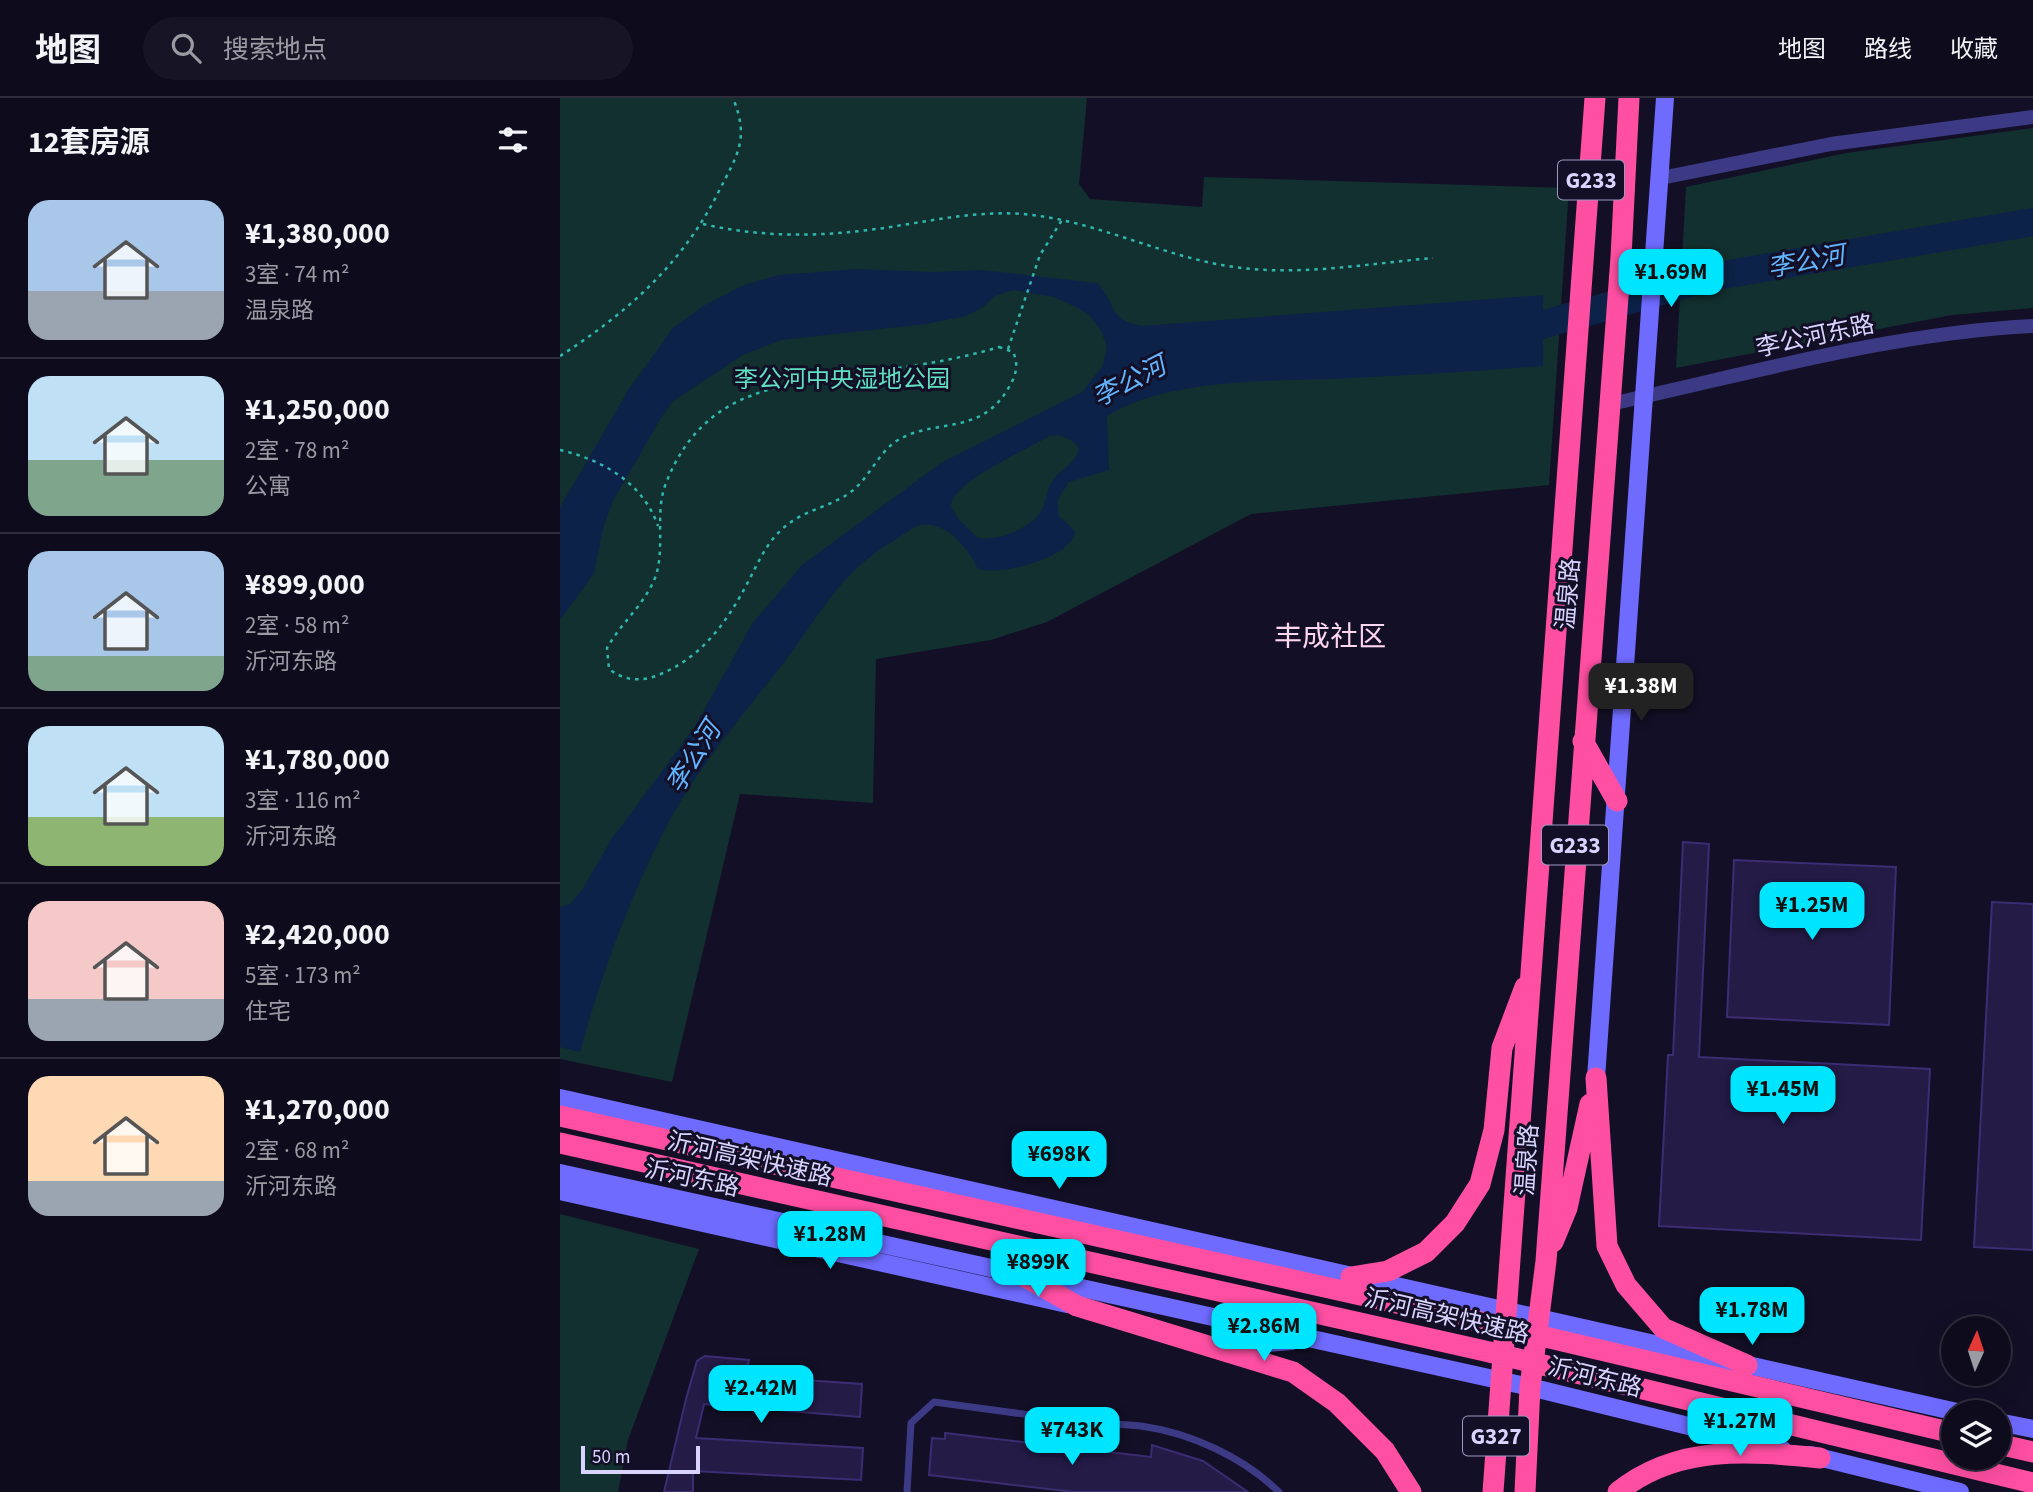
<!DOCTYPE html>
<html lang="zh">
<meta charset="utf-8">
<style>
body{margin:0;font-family:"Source Sans 3","Noto Sans SC",sans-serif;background:#171425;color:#f1f3f6;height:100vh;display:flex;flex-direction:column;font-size:26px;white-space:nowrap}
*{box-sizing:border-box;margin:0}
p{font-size:23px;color:#9b9ba3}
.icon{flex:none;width:38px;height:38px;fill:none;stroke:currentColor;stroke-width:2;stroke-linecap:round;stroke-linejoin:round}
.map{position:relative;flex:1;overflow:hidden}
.panel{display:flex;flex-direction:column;background:#0e0b1c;width:560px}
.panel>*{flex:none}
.needle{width:46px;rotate:3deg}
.tools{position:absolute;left:1381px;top:1218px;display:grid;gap:14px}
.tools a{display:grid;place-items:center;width:70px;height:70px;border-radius:50%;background:#0e0b1c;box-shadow:0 7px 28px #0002,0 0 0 2px #2e2b3b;font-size:35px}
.scale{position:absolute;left:21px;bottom:18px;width:119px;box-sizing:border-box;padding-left:7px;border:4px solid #d9d4ff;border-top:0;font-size:19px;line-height:24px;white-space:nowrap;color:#d9d4ff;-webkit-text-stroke:5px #130f26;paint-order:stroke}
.price{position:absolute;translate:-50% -60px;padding:0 16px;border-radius:14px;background:#00e5ff;color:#111;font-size:23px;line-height:46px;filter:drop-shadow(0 2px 4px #0008)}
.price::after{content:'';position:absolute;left:50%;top:42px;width:21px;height:16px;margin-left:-10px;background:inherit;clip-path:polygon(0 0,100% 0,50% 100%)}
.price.selected{background:#222;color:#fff}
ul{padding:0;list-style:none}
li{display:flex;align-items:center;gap:21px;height:175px;padding:0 28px}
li+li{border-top:2px solid #2e2b3b}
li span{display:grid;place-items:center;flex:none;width:196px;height:140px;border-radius:21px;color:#555}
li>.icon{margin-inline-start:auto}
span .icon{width:84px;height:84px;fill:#fffc;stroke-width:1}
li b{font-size:30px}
h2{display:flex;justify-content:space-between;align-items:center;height:84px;padding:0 28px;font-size:30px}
header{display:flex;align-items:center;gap:42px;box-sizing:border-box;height:98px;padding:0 35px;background:#0e0b1c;border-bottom:2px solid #2e2b3b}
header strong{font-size:33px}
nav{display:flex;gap:38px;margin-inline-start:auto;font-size:24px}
.search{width:490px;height:63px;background:#171425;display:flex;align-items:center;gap:18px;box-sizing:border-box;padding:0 24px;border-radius:38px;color:#9b9ba3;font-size:26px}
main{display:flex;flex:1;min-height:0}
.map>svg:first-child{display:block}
</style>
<header>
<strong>地图</strong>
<div class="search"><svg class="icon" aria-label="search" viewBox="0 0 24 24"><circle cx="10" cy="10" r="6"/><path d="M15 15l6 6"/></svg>搜索地点</div>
<nav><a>地图</a><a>路线</a><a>收藏</a></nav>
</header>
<main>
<section class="panel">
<h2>12套房源<svg class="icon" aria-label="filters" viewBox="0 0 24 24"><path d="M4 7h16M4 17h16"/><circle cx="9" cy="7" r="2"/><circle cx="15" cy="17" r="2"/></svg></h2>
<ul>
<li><span style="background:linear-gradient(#a9c7e8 65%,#9aa5b1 0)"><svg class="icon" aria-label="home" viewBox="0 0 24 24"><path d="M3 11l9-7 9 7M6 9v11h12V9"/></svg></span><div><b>¥1,380,000</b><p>3室 · 74 m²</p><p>温泉路</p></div></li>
<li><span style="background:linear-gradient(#bfe0f5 60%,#7fa58c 0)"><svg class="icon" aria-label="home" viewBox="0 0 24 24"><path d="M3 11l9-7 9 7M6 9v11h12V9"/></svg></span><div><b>¥1,250,000</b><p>2室 · 78 m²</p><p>公寓</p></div></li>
<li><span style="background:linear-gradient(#a9c7e8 75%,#7fa58c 0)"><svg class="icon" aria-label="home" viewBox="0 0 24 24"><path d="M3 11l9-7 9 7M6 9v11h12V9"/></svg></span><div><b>¥899,000</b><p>2室 · 58 m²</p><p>沂河东路</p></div></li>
<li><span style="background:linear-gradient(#bfe0f5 65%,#8fb573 0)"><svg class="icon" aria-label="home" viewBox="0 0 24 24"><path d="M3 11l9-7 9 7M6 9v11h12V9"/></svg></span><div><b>¥1,780,000</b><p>3室 · 116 m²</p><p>沂河东路</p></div></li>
<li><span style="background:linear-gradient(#f6c9c9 70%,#9aa5b1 0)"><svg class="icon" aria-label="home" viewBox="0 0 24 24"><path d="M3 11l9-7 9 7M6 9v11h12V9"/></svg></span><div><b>¥2,420,000</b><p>5室 · 173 m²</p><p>住宅</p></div></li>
<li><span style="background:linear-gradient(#ffd9b3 75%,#9aa5b1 0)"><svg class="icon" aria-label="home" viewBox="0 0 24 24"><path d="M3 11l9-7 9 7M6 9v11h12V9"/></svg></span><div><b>¥1,270,000</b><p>2室 · 68 m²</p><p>沂河东路</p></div></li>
</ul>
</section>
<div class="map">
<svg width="1473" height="1394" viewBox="0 0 1473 1394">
<rect width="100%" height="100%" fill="#130f26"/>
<path fill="#12302f" d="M0,0h527l-8,86 11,15 112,8 2,-30 365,11 -20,297 -298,29 -204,108 -56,18 -115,19 -3,144 -133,-9 -68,288 -112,-23z
M1473,30v180l-81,7 -276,53 10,-181 160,-34z
M0,1116l139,35 -71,191 -10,52h-58z"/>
<path fill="#0c2248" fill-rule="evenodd" d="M297,171l76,3 49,-2 115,13c21,21 10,37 45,43l401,-31v71c-64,5 -127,9 -191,12 -75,4 -181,-2 -245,38l2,54 -40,12 -11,17v16l17,16c-2,27 -75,45 -97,38 -10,-21 -33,-51 -61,-43 -7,3 -15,10 -22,14 -58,34 -74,75 -113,125 -42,54 -88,106 -119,168 -36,71 -62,143 -83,219l-20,-5v-140l10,-3 12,-14 29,-50 83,-112 58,-104 50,-59 139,-102 141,-71 21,-27 4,-19 -6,-15 -11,-15 -14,-9 -22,-10 -41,-7 -18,6 -12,11 -17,9 -40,8 -145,16 -38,15 -70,46 -12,17 -47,81 -10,26 -10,48 -34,47v-113l69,-118 44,-61 32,-23 39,-20 35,-10zM499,337c41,14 6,29 -6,45 -7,9 -6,21 -12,31 -11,18 -43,30 -63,27l-20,-19 -7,-13c2,-25 76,-56 98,-70z"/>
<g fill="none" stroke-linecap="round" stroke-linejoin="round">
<path stroke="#0c2248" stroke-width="28" d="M946,237l205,-58 322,-55"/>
</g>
<path fill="#241b47" stroke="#3b2d73" stroke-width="2" d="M1123,744l26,2 -10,213 231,12 -9,171 -262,-14 9,-171h5z
M1174,762l162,7 -7,158 -162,-8z
M1432,804l41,2v346l-59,-3z
M145,1258l44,4 -2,8 58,5 -1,7 58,4 -2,33 -156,-13 -8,34 167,10 -2,32 -168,-9v21h-29l22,-93 11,-38z
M385,1335l206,24 1,-12 51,16 45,31h-174l-145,-17 3,-37 13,1z"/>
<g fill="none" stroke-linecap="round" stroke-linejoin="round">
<path stroke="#2fb8b0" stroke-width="2.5" stroke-dasharray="3.5 5" stroke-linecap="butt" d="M143,126c51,12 105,13 157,7 56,-6 107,-21 163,-17 69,6 132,39 199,51 70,13 141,-1 211,-7
M439,249l14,5c6,12 3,24 -4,35 -27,49 -74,31 -111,53 -21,13 -29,40 -50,54 -18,12 -40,16 -57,28 -22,15 -31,37 -43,60 -20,38 -44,73 -85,91 -19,9 -37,9 -54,-4l-2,-21c14,-25 37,-43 48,-70 11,-30 -1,-65 11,-95 38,-96 116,-98 203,-111 44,-6 88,-12 130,-25z
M448,251l32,-94 22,-35
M0,258c67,-43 122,-92 158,-163 19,-38 32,-53 15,-95
M0,352c43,10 83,33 98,76"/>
<path stroke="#3d3a85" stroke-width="7" d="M347,1394l4,-69 23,-21c49,7 99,13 148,20 20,2 40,2 59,4 50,7 102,31 138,66"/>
<path stroke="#3d3a85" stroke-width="14" d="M1101,80l170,-34 202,-27
M1050,306c139,-30 280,-71 423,-78"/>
<path stroke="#6f6bff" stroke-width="18" d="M1036,980l69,-980
M0,1000l1397,314
M0,1075l970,214 252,62
M0,1093l507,113
M659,1249l73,-6
M1438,1324l35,7
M1250,1357l150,37"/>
<path stroke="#ff4fa3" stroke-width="21" d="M1023,643l34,60
M1036,980l11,168 19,39 37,43 84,37
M0,1018l930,208 463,109
M0,1045l925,208 548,132
M993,1144l14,-34 23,-104
M464,1178l53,30 216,66 44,31 48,48 26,41
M791,1179l37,-6 38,-19 29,-29 25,-39 14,-54 8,-82 23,-61
M1438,1346l35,8
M933,1394l102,-1394
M965,1394l5,-105 16,-126 75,-1004 8,-159
M1058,1394c59,-48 132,-41 202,-34"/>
</g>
<g text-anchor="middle" stroke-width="6" stroke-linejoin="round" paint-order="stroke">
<g fill="#130f26" stroke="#9e99be" stroke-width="2">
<rect x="998" y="62.5" width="66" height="39" rx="5"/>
<rect x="982" y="727.5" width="66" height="39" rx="5"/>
<rect x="903" y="1318.5" width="66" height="39" rx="5"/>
</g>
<g font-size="23" font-weight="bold" fill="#d9d4ff">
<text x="1031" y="90">G233</text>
<text x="1015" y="755">G233</text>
<text x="936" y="1346">G327</text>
</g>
<g font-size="24" fill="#d9d4ff" stroke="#130f26">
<text transform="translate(1255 238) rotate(-12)" y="8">李公河东路</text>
<text transform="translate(1008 496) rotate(-85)" y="8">温泉路</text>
<text transform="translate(190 1061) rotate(13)" y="8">沂河高架快速路</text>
<text transform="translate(967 1062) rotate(-86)" y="8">温泉路</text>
<text transform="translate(132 1080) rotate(12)" y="8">沂河东路</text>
<text transform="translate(887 1218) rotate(13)" y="8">沂河高架快速路</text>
<text transform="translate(1035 1279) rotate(14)" y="8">沂河东路</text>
</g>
<g font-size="24" fill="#5fe0c0" stroke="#130f26">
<text x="282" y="289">李公河中央湿地公园</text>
</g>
<g font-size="26" font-style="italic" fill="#62b6ff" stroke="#130f26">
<text transform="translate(1246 163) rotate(-10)" y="9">李公河</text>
<text transform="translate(569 283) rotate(-27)" y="9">李公河</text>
<text transform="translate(133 659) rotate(-58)" y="9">李公河</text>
</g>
<g font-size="28" fill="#ffd6f0" stroke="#130f26">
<text x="770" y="548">丰成社区</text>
</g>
</g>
</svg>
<div class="tools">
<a><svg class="needle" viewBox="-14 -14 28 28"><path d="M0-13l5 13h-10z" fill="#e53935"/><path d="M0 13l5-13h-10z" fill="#9b9ba3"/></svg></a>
<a><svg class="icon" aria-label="layers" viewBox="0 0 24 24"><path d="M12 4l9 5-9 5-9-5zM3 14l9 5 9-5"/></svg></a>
</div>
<div class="scale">50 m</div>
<b class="price" style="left:1111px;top:211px">¥1.69M</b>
<b class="price selected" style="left:1081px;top:625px">¥1.38M</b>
<b class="price" style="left:1252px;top:844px">¥1.25M</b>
<b class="price" style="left:1223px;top:1028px">¥1.45M</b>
<b class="price" style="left:499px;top:1093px">¥698K</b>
<b class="price" style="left:270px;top:1173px">¥1.28M</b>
<b class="price" style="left:478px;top:1201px">¥899K</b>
<b class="price" style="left:1192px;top:1249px">¥1.78M</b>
<b class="price" style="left:704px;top:1265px">¥2.86M</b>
<b class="price" style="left:201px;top:1327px">¥2.42M</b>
<b class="price" style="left:1180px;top:1360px">¥1.27M</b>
<b class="price" style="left:512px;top:1369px">¥743K</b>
</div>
</main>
